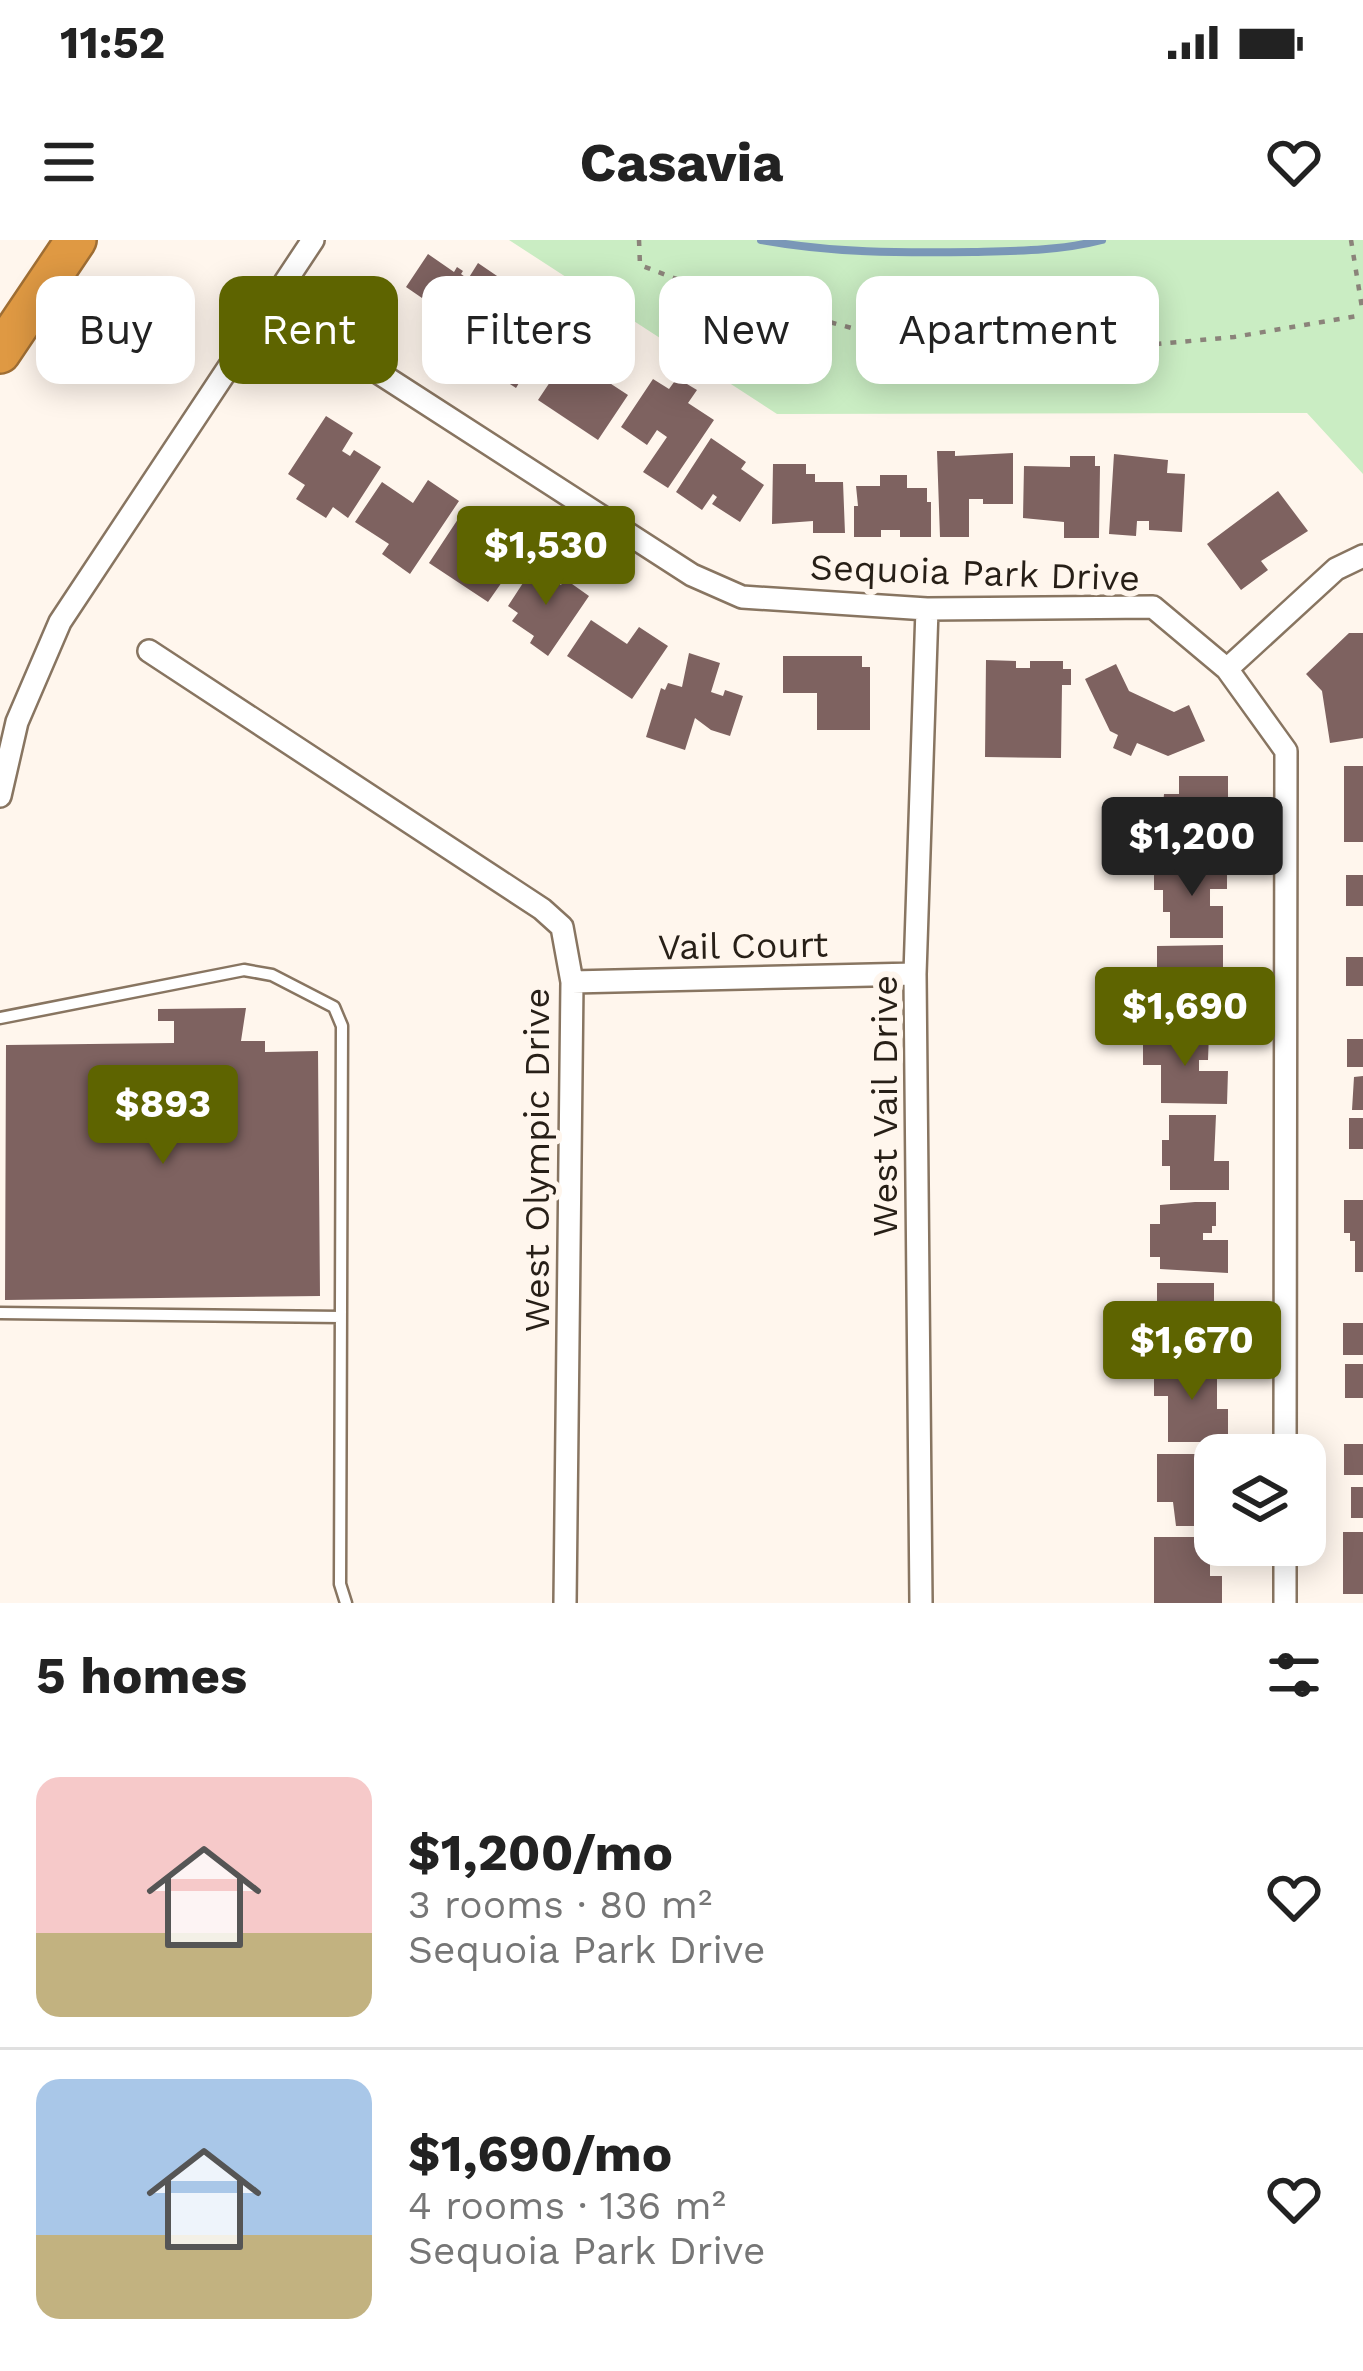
<!DOCTYPE html>
<meta charset="utf-8">
<style>
body{margin:0;font-family:"Work Sans",sans-serif;background:#f6f6f6;color:#222;height:100vh;display:flex;flex-direction:column;font-size:45px;white-space:nowrap}
*{box-sizing:border-box;margin:0}
p{font-size:39px;color:#767676}
.icon{flex:none;width:66px;height:66px;fill:none;stroke:currentColor;stroke-width:2;stroke-linecap:round;stroke-linejoin:round}
.map{position:relative;height:1363px;overflow:hidden}
.side{display:flex;flex-direction:column;background:#fff;flex:1}
.side>*{flex:none}
.top-card{position:absolute;left:36px;top:36px;width:1293px;height:108px;display:flex;gap:24px}
.tools{position:absolute;left:1194px;top:1194px;display:grid;gap:24px}
.tools a{display:grid;place-items:center;width:132px;height:132px;border-radius:24px;background:#fff;box-shadow:0 6px 30px #0003;font-size:60px}
.price{position:absolute;translate:-50% -102px;padding:0 27px;border-radius:12px;background:#5e6400;color:#fff;font-size:39px;line-height:78px;filter:drop-shadow(0 3px 6px #0008)}
.price::after{content:'';position:absolute;left:50%;top:72px;width:36px;height:27px;margin-left:-18px;background:inherit;clip-path:polygon(0 0,100% 0,50% 100%)}
.price.current{background:#222;color:#fff}
ul{padding:0;list-style:none}
li{display:flex;align-items:center;gap:36px;height:300px;padding:0 36px}
li+li{border-top:3px solid #e0e0e0}
li span{display:grid;place-items:center;flex:none;width:336px;height:240px;border-radius:24px;color:#555}
li>.icon{margin-inline-start:auto}
span .icon{width:144px;height:144px;fill:#fffc;stroke-width:1}
li b{font-size:51px}
h2{display:flex;justify-content:space-between;align-items:center;height:144px;padding:0 36px;font-size:51px}
.pill{padding:0 42px;border-radius:24px;background:#fff;box-shadow:0 6px 30px #0003;font-size:42px;line-height:108px}
.pill.current{background:#5e6400;color:#fff}
.status{display:flex;justify-content:space-between;align-items:center;height:84px;padding:0 60px;background:#fff;direction:ltr}
.status svg{height:33px;fill:currentColor}
header{display:flex;justify-content:space-between;align-items:center;height:156px;padding:0 36px;background:#fff;font-size:54px;font-weight:700}
.map>svg:first-child{display:block}
</style>
<div class="status"><b>11:52</b><svg viewBox="0 0 49 12"><path d="M0 12V9h3v3zM5 12V6h3v6zM10 12V3h3v9zM15 12V0h3v12zM26 1h20v11H26zM47 4h2v5h-2z"/></svg></div>
<header><svg class="icon" aria-label="menu" viewBox="0 0 24 24"><path d="M4 6h16M4 12h16M4 18h16"/></svg>Casavia<svg class="icon" aria-label="heart" viewBox="0 0 24 24"><path d="M12 20l-8-8c-3-5 5-10 8-4 3-6 11-1 8 4z"/></svg></header>
<div class="map">
<svg width="1363" height="1363" viewBox="0 0 1363 1363">
<rect width="100%" height="100%" fill="#fff6ed"/>
<path fill="#caedc3" d="M509,0h854v234l-56,-61 -530,1z"/>
<g fill="none" stroke-linecap="round" stroke-linejoin="round">
<path stroke="#7a97b7" stroke-width="8" d="M761,0c70,13 141,13 212,12 43,-1 87,-1 129,-12"/>
</g>
<path fill="#7e6260" d="M428,14l26,18 3,-5 6,4 -2,3 7,5 10,-16 22,15 -42,67 -25,-17 15,-22 -22,-14 -4,6 -16,-11z
M511,50l23,15 -14,21 33,21 -23,36 -8,-5 -6,10 -26,-17 7,-11 -22,-14z
M568,115l18,12 8,-12 19,13 -8,12 23,15 -30,45 -60,-40z
M677,138l20,12 -9,13 26,17 -46,68 -25,-16 24,-35 -10,-7 -10,15 -26,-18 32,-48 16,10z
M326,176l27,17 -11,18 8,5 4,-6 27,17 -33,51 -15,-11 -7,11 -30,-19 9,-14 -17,-11z
M711,198l35,24 -5,7 23,16 -24,37 -28,-18 5,-7 -4,-3 -11,16 -26,-18z
M937,211h18v5l58,-3v51h-30v-5h-14v38h-29z
M1114,214l54,6 -1,13 18,1 -3,58 -33,-2v-9h-12l-1,15 -27,-2z
M1070,216h25v10h5l-1,72h-35v-16l-41,-4 1,-52 46,1z
M773,224h33v10h9v8h28l2,51h-32v-12l-41,3z
M880,235h27v13h20v14h4v35h-31v-7h-19v7h-27v-31h4l-2,-20h24z
M428,240l31,21 -49,73 -28,-20 7,-10 -34,-22 27,-40 31,21z
M1278,251l30,40 -47,30 7,9 -27,20 -34,-46z
M466,267l60,40 -18,26 -16,-10 -5,9 15,10 -14,20 -59,-39z
M534,326l27,19 4,-6 24,17 -41,60 -18,-13 4,-7 -22,-15 6,-8 -10,-7z
M591,380l36,24 12,-17 29,19 -36,53 -65,-43z
M1349,393h14v105l-33,5 -8,-52 -16,-17z
M689,413l31,10 -9,29 12,4 2,-6 18,6 -13,40 -19,-6 -16,-12 -10,32 -39,-13 15,-49 4,2 3,-7 14,4z
M783,416h79v11h8v63h-53v-37h-34z
M986,420l30,1v7h14v-7h33v8h8v16h-9l-1,73 -76,-1z
M1116,424l13,27 45,21 15,-7 16,36 -37,15 -31,-13 -6,13 -18,-8 5,-13 -8,-4 -25,-52z
M1344,526h19v76h-19z
M1179,536h49v30h-8l3,47 -64,-1 5,-58h15z
M1154,624l73,1v24h-17v17h13v32h-53v-26h-7v-22h-9z
M1346,635h17v31h-17z
M1223,705v28h-8v20h12l1,30 -50,1v-27h-10v-20h-11v-31z
M1346,717h17v29h-17z
M246,768l-5,33h24v11l53,-1 2,245 -315,4 1,-255 168,-2v-22h-16v-12z
M1193,792l16,1 -1,27h-9v11h29l-1,33 -66,-1v-38h-18v-32l50,3z
M1347,799h16v28h-16z
M1363,836v34h-11l2,-33z
M1169,875h47l-2,46h15v29h-59v-24h-8v-26h7z
M1349,878h14v31h-14z
M1344,960h19v72h-8v-31h-5v-8h-6z
M1195,962h21v24h-4v7h-9v7h25v33l-68,-4v-12h-10v-33h10v-19z
M1157,1043h57v38h-12v5l28,1v31l-73,-1z
M1343,1083h20v32h-20z
M1345,1124h18v34h-18z
M1154,1125h63v44h11v33h-60v-46h-14z
M1344,1204h19v31h-19z
M1195,1211h19v38h-11v6h12v31h-39l-3,-24h-16v-48h38z
M1351,1247h12v31h-12z
M1343,1292h20v62h-20z
M1154,1297h61v8h12v15h-17v16h12v27h-68z"/>
<g fill="none" stroke-linecap="round" stroke-linejoin="round">
<defs>
<path id="service" d="M0,778l244,-48 28,5 62,32 8,19 -2,558 6,19
M0,1073l341,4"/>
<path id="minor" d="M269,62l423,273 50,22 185,12 226,-2 74,62 59,82 -1,704
M149,411l393,258 20,18 10,55 -7,621
M1227,429l109,-100 27,-13
M0,556l17,-74 43,-100 253,-382
M572,742l343,-8
M921,1363l-6,-629 12,-365
M1285,1363v-58"/>
<path id="motorway" d="M0,113l76,-113"/>
</defs>
<use href="#service" stroke="#887561" stroke-width="15"/>
<use href="#minor" stroke="#887561" stroke-width="26"/>
<use href="#motorway" stroke="#9f6e34" stroke-width="44"/>
<path stroke="#8b837a" stroke-width="4.5" stroke-dasharray="6 9" stroke-linecap="butt" d="M639,0l1,25 120,46 55,7 124,34 30,2 85,-11 70,4 110,-10 129,-22
M1351,0l12,74"/>
<use href="#service" stroke="#fff" stroke-width="10"/>
<use href="#minor" stroke="#fff" stroke-width="21"/>
<use href="#motorway" stroke="#df9943" stroke-width="39"/>
</g>
<g text-anchor="middle" stroke-width="12" stroke-linejoin="round" paint-order="stroke">
<g font-size="36" fill="#271f17" stroke="#fff6ed">
<text transform="translate(975 332) rotate(2)" y="13">Sequoia Park Drive</text>
<text transform="translate(743 705) rotate(-1)" y="13">Vail Court</text>
<text transform="translate(884 866) rotate(-90)" y="13">West Vail Drive</text>
<text transform="translate(536 920) rotate(-90)" y="13">West Olympic Drive</text>
</g>
</g>
</svg>
<div class="tools">
<a><svg class="icon" aria-label="layers" viewBox="0 0 24 24"><path d="M12 4l9 5-9 5-9-5zM3 14l9 5 9-5"/></svg></a>
</div>
<b class="price" style="left:546px;top:368px">$1,530</b>
<b class="price current" style="left:1192px;top:659px">$1,200</b>
<b class="price" style="left:1185px;top:829px">$1,690</b>
<b class="price" style="left:163px;top:927px">$893</b>
<b class="price" style="left:1192px;top:1163px">$1,670</b>
<div class="top-card">
<a class="pill">Buy</a>
<a class="pill current">Rent</a>
<a class="pill">Filters</a>
<a class="pill">New</a>
<a class="pill">Apartment</a>
</div>
</div>
<section class="side">
<h2>5 homes<svg class="icon" aria-label="filters" viewBox="0 0 24 24"><path d="M4 7h16M4 17h16"/><circle cx="9" cy="7" r="2"/><circle cx="15" cy="17" r="2"/></svg></h2>
<ul>
<li><span style="background:linear-gradient(#f6c9c9 65%,#c2b280 0)"><svg class="icon" aria-label="home" viewBox="0 0 24 24"><path d="M3 11l9-7 9 7M6 9v11h12V9"/></svg></span><div><b>$1,200/mo</b><p>3 rooms · 80 m²</p><p>Sequoia Park Drive</p></div><svg class="icon" aria-label="heart" viewBox="0 0 24 24"><path d="M12 20l-8-8c-3-5 5-10 8-4 3-6 11-1 8 4z"/></svg></li>
<li><span style="background:linear-gradient(#a9c7e8 65%,#c2b280 0)"><svg class="icon" aria-label="home" viewBox="0 0 24 24"><path d="M3 11l9-7 9 7M6 9v11h12V9"/></svg></span><div><b>$1,690/mo</b><p>4 rooms · 136 m²</p><p>Sequoia Park Drive</p></div><svg class="icon" aria-label="heart" viewBox="0 0 24 24"><path d="M12 20l-8-8c-3-5 5-10 8-4 3-6 11-1 8 4z"/></svg></li>
</ul>
</section>
